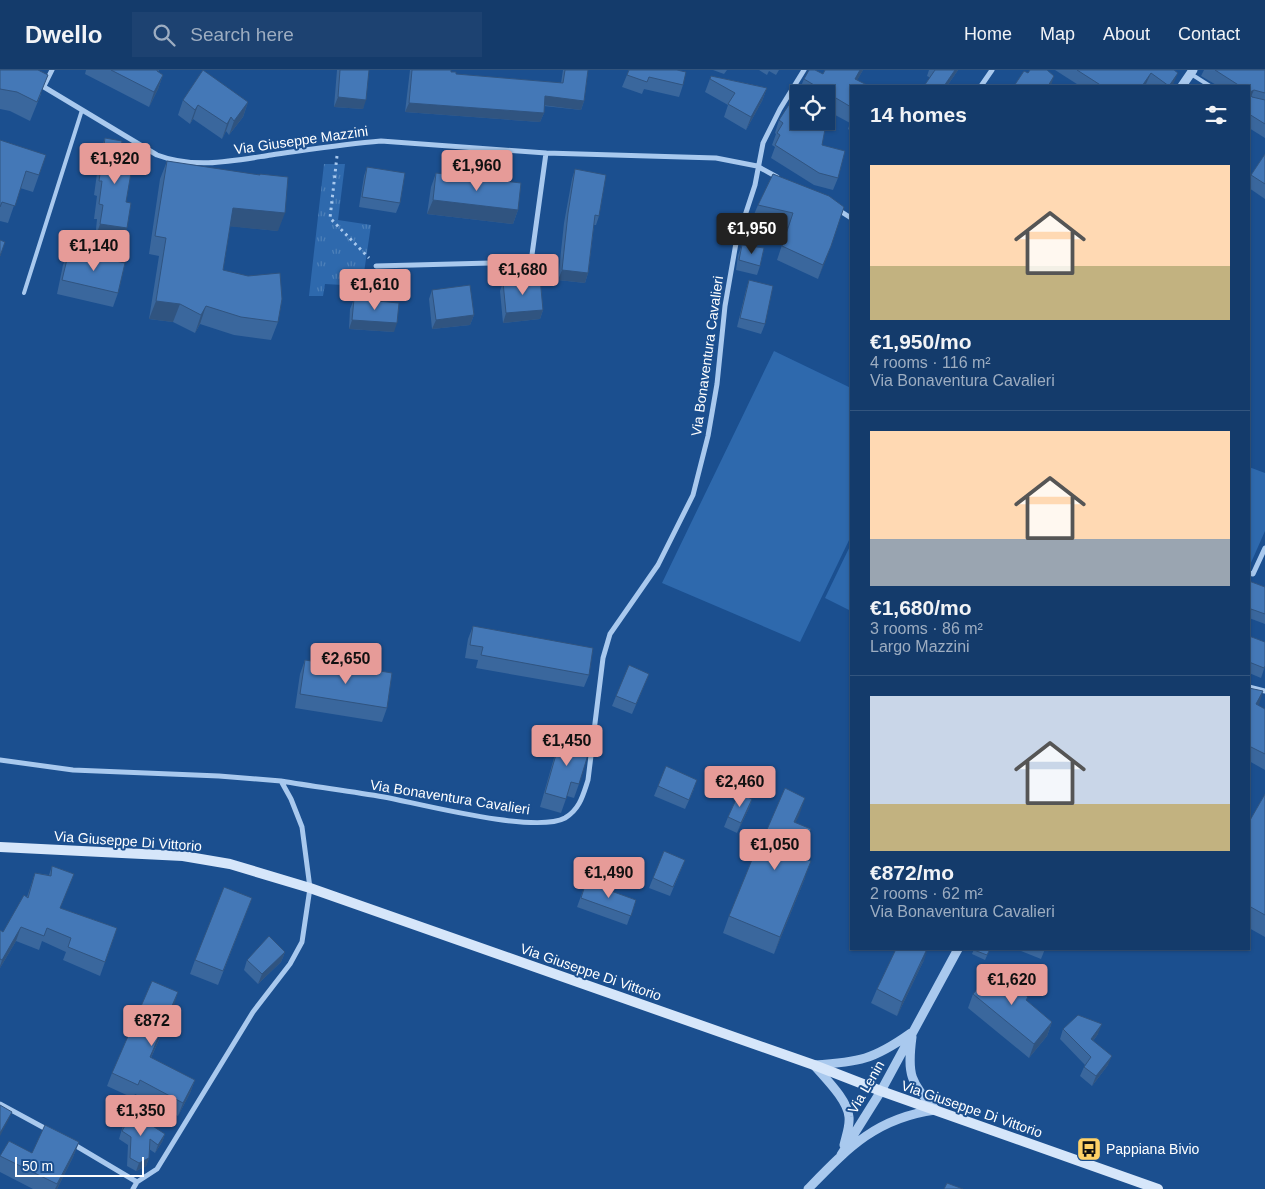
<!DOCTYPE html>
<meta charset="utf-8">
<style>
body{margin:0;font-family:Helvetica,sans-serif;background:#1d4271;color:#f1f3f6;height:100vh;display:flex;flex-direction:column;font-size:19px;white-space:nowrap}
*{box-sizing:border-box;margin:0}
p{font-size:16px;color:#9dadc1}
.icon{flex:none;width:28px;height:28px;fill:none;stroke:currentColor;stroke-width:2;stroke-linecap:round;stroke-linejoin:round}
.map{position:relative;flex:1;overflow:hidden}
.side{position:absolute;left:850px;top:15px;width:400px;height:865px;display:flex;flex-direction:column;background:#143b6b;border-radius:0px;box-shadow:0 1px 4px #0004,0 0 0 1px #33557e}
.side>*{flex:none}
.controls{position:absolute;left:790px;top:15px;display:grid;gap:10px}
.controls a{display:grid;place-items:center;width:45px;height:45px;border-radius:0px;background:#143b6b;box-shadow:0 1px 4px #0004,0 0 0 1px #33557e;font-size:25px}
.scale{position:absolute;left:15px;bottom:12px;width:129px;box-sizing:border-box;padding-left:5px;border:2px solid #fff;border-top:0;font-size:14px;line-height:18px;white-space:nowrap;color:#fff;-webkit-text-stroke:4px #1b4f8f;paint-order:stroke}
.price{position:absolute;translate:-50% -42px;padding:0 11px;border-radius:5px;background:#e69b98;color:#111;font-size:16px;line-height:32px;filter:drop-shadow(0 1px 2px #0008)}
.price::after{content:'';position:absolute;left:50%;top:30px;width:15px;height:11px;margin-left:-8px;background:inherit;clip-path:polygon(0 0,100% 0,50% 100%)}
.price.selected{background:#222;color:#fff}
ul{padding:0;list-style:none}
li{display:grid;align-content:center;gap:10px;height:265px;padding:0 20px}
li+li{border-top:1px solid #33557e}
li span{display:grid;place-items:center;height:155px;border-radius:0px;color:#555}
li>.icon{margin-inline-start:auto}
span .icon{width:90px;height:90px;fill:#fffc;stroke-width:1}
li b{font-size:21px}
h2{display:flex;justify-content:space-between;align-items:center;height:60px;padding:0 20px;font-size:21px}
header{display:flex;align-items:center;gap:30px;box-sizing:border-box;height:70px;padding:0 25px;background:#143b6b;border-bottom:1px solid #33557e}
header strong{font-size:24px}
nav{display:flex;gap:28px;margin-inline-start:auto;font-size:18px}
.search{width:350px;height:45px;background:#1d4271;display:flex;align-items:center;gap:12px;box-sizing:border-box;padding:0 18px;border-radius:0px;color:#9dadc1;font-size:19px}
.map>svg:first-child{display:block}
</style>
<header>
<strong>Dwello</strong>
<div class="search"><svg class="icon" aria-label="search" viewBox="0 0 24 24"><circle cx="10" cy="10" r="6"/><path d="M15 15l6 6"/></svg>Search here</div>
<nav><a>Home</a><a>Map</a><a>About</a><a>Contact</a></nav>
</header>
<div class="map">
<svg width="1265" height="1119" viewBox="0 0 1265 1119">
<defs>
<pattern id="park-tufts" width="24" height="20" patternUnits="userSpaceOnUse" patternTransform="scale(1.25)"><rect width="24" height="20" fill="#2e69ad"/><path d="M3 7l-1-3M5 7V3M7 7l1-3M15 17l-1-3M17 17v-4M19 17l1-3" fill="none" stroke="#4d80b9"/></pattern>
</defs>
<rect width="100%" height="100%" fill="#1b4f8f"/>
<path fill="#2e69ad" d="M774,281l77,37v148l-51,106 -138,-59z
M1249,397l16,6v58l-15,34 -1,-1z
M851,474v67l-26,-13z"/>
<path fill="url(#park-tufts)" d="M324,94h21l-7,56 33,5 -9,61 -37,-2 -2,12h-14z"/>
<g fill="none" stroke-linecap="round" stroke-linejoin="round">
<path stroke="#a9c9ee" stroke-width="3" stroke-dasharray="2.5 4" stroke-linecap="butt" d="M337,86l-7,62 39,40"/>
<path stroke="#a9c9ee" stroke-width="4" d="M1191,4l19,12
M24,223l58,-183"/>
<path stroke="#a9c9ee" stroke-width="5" d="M39,14l118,71c37,14 75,6 114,0 36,-5 73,-11 110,-14l165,12 170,5 41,8 20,11
M44,16l8,-16
M981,16l11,-16
M837,139l14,9
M376,196l155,-4 15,-109
M1249,503l4,1 12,-26
M1249,617l16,4
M0,690l73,10 146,6 62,5
M0,1034l48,26
M73,1074l64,38
M133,1119l4,-7 20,-13 96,-157 37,-48 12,-22 8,-54 -8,-61 -11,-28 -10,-18c35,6 69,10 103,16 37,7 151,37 181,21 15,-9 18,-23 23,-38l15,-122 7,-24 48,-69 35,-70 15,-59 9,-52 8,-78 11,-63 19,-58 8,-42 17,-34 24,-39"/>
<path stroke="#a9c9ee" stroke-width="9" d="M1182,16l11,-16
M912,967c-5,38 -2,45 24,73
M814,995c45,-3 59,-5 97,-32
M814,995c11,13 34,35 35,52 1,9 -3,19 -5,28
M841,1085l40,-64 77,-142
M808,1119c40,-41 68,-71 127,-79"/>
<path stroke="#d6e6fa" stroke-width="10" d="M0,777l183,9 47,8 80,24 504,177 67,26 277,98"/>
</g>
<path fill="#3a679d" d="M0,0l41,24 -11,27 -20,-10 -10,-2z
M86,0h73l-1,2 5,3 -5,14 -9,18 -64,-33z
M337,0h32l-6,39 -29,-2z
M410,0h41v2l5,2 105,9 2,-13h25l-4,31 -3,9 -37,-4v7l-4,9 -135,-10z
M629,0l54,15 -4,12 -35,-8 -2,5 -20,-7z
M713,0h14l-3,4z
M759,0h20l-3,5 -7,-4 -2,4z
M863,0l-6,10 -6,6v45l-3,-2 2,-6 -24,-13v-16l-28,-1 6,-14 19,-5z
M929,0h29l-11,16 -20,-10z
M1055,0h119l-1,15 -1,1h-23l-3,-2 -1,2h-65z
M1204,0h61v68l-16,-10v-42h-31l-17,-10z
M711,6l56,12 -5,13 -16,29 -22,-13 4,-12 -23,-13z
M183,30l65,2 -5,15 -14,18 -3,-4 -4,8 -29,-20 -3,5 -12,-9z
M779,50l43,25 16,33 -5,12 -19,-5 -43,-27 4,-11 -3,-2 4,-11 -1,-1z
M105,68l23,34 -2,30 -4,41 -27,-4 2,-20h-3l3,-23 -3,-1 6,-43z
M0,70l39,35 -6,17 -13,-4 -12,35 -8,-2z
M1265,84v45l-16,-11v-8l2,-5z
M167,91l111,70 -48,-5 -7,44 55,52 -7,18 -37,-5 -34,-11 -5,9 -22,-11 -24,-3 10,-63 -10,-2 11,-75z
M367,97l33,36 -4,10 -37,-6 5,-31z
M575,99l24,47 -3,9h-2l-6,48 -3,10 -27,-3 6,-57 8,-44z
M436,103l82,37 -5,14 -86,-10 4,-27z
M773,104l58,72 -13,33 -41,-19 11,-33 -36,-8 6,-14z
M742,175l18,21 -3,9 -21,-5 2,-15z
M69,181l49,42 -5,14 -56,-13 6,-29z
M749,210l16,44 -4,10 -24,-7 9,-37z
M503,212l40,28 -3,9 -37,4 -3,-32z
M432,220l42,25 -4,10 -38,4 -3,-30z
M354,229l40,33 -45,-3 1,-20z
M1249,511l16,6v37l-16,-6z
M473,556l116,49 -5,12 -108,-19 2,-8 -13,-2 3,-19z
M1249,566l16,30 -4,12 -12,-5z
M305,590l19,7 42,7 2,-5 19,39 -5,14 -87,-14 5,-34z
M649,604l-17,40 -20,-8 4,-10z
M1249,618l9,18 7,3v61l-16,-9z
M561,667l18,47 -5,14 -7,-2 -6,17 -21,-6 16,-56z
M658,716l36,3 -9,20 -31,-13z
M1265,724v143l-16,-9v-106z
M805,728l-10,24 10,24 -5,10 5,22 -31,76 -51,-21 6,-17 33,-75z
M752,729l-3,9 -12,25 -13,-6 4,-10z
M685,790l-15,36 -21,-8 4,-10z
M52,796l22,8 -14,34 57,20 -17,48 -37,-16 3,-8 -24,-11 -3,9 -23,-9 -16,27v-38l3,2 24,-35 8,-24 14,2z
M586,812l50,18 -9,25 -50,-18z
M252,828l-34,87 -28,-11 5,-14z
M974,879h16l-5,11 -13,-6z
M1016,879h29l-4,10z
M285,882l-4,10 -23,22 -14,-14 3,-10z
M924,890l-27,56 -26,-13 6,-14z
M973,924l54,7 25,21 -5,14 -18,22 -61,-50z
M174,936l-23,52 44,22 -5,13 -12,23 -43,-22 -2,4 -26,-12 5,-13z
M1063,959l35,5 -5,7 15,24 -16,21 -12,-10 4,-9 1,-2 -25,-26z
M124,1052l41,12 -3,8 -7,11 -6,-4v9l-3,8 -10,5 -9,-5 1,-21 -9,-6z
M9,1071l23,12 47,-11 -6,15 -16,32h-24l-33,-17v-16z"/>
<path fill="#305480" d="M860,0h3l-9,16 1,-7z
M955,0h3l-11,16h-3z
M1151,3l-5,11 -1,2h-3z
M1178,3l-5,12 -1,1h-3z
M163,5l-5,14 -9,18 5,-15z
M1054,6l-3,10h-3z
M767,18l-5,13 -16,29 5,-13z
M1254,20l-5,11v-6l1,-3z
M545,26l39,5 -3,9 -39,-5z
M338,27l28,3 -3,9 -29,-2z
M248,32l-5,15 -14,18 5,-14z
M409,33l135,10 -4,9 -135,-10z
M198,35l-5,14 -3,5 5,-14z
M231,47l-5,14 -4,8 5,-15z
M433,130l85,10 -5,14 -86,-10z
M233,138l52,5 -7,18 -52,-5z
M100,154l27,4 -5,15 -27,-4z
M831,176l-5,14 -8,19 5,-14z
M562,200l26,3 -3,10 -27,-3z
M156,231l24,3 -7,18 -24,-3z
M206,236l-6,18 -5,9 6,-18z
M543,240l-3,9 -37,4 3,-10z
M474,245l-4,10 -38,4 4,-9z
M352,250l45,3 -3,9 -45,-3z
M1263,621l-4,14 -8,12 5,-13z
M805,728l-6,18 -12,23 7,-17z
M752,729l-3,9 -12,25 4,-10z
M811,759l-6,17 -12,27 6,-17z
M811,791l-6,17 -31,76 6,-17z
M21,857l-5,14 -16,27v-2l2,-6z
M928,879l-4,11 -27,56 5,-14z
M285,882l-4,10 -23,22 4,-10z
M178,922l-4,14 -29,65 5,-14z
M1052,952l-5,14 -18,22 5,-14z
M1102,954l-4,10 -11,15 4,-10z
M1112,986l-4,9 -16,21 4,-10z
M195,1010l-5,13 -12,23 5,-13z
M12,1042l-4,9 -8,15v-3z
M165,1064l-3,8 -7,11 3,-8z
M79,1072l-6,15 -16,32h-2z
M149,1088l-3,8 -10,5 3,-8z"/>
<path fill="#4478b7" stroke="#305480" d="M0,0h38l10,5 -11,27 -20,-10 -17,-3z
M111,0h46v1l6,4 -9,17z
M203,0l45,32 -14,19 -3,-4 -4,7 -29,-19 -3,5 -12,-10z
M340,0h29l-3,30 -28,-3z
M412,0h39v2h5v2l107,9 2,-13h23l-4,31 -39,-5 -1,17 -135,-10z
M629,0h48l9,2 -3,13 -34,-8 -2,5 -20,-7z
M809,0h6l8,4 2,-4h35l-5,9 14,7h-18v21l-47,-28z
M935,0h20l-11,16h-20z
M1030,0h17l7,6 -6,10h-34l10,-15 4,2z
M1077,0h97l4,3 -9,13 -18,-13 -9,13h-40z
M1215,0h50v23l-11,-3 -4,2h-1v-6h-9z
M711,6l56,12 -16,29 -23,-13 7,-11 -25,-14z
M1250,24l2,3 13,3v24l-16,-10v-19z
M790,33l9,5v13h23l4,3 -4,21 23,6 -7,27 -19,-5 -44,-28 5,-10 -3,-2 6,-10 -4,-3z
M105,68l17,3 -1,9 10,1 -3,21 3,1 -5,29 5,1 -4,25 -27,-4 3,-19 -4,-1 3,-23h-3z
M0,70l46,15 -7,20 -13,-4 -11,35 -13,-4 -2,5z
M1265,84v30l-14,-9z
M167,91l93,14v-1l28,3 -3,36 -52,-5 -10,62 25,6 32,-3 2,26 -4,23 -37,-5 -35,-11 -5,9 -21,-11 -24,-3 10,-63 -11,-2z
M367,97l38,6 -5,30 -38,-6z
M575,99l31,6 -7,41 -4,-1 -7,58 -26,-3 6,-57z
M436,103l85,10 -3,27 -85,-10z
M773,104l56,22 15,11 -13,39 -8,19 -41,-19 11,-33 -35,-8z
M0,170l5,2 -5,14z
M742,175l22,3 -4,18 -21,-6z
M69,181l56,12 -7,30 -56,-13z
M540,208l3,32 -37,3 -3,-31z
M749,210l24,6 -8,38 -25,-6z
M470,215l4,30 -38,5 -4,-30z
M354,229l45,4 -2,20 -45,-3z
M1249,511l16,6v27l-14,-5 -2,7z
M473,556l120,22 -4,27 -108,-20 2,-8 -13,-2z
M1249,566l16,6v24l-1,2 -15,-6z
M305,590l19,3v4l43,7 1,-5 24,4 -5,35 -87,-14z
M629,595l20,9 -13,30 -20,-8z
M1249,618l14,3 -7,13 9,5v45l-16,-8z
M561,667l30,8 -12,39 -8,-2 -5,17 -21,-6z
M666,696l31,14 -8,20 -31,-14z
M785,718l20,10 -11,24 17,7 -12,27 12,5 -31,76 -51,-21 31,-76 2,1z
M739,723l13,6 -11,24 -13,-6z
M1265,724v121l-16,-9v-84z
M664,781l21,9 -12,27 -20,-9z
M52,796l22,8 -14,34 57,20 -12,34 -37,-15 3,-9 -24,-10 -3,8 -23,-9 -19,33 -2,-1v-29l3,2 21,-37 4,3 7,-25 16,3z
M586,812l50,18 -5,16 -50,-18z
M224,817l28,11 -29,73 -28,-11z
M269,866l16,16 -23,22 -15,-14z
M896,879h31l-25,53 -25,-13z
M974,879h16l-3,6 -13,-5z
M994,899l34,28 -2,3 26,22 -18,22 -61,-50z
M152,911l26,11 -28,65 45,23 -12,23 -43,-23 -2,5 -26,-12z
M1078,945l24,9 -11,15 21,17 -16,20 -12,-9 7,-10 -28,-28z
M0,1035l12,7 -12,21z
M131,1042l34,22 -7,11 -8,-6 -1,19 -10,5 -9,-5 1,-21 -9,-6 4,-7 -2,-2z
M45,1055l34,17 -22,42 -57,-28 9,-15 23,12z
M947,1113l16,6h-19z"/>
<defs>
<symbol id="bus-square" viewBox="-11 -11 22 22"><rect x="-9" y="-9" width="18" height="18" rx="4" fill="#ffd166" stroke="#1b4f8f"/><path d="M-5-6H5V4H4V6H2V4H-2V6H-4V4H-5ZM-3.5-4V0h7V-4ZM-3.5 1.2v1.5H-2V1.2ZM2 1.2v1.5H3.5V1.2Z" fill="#111"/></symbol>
</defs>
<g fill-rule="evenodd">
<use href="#bus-square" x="1075" y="1065" width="28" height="28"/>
</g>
<g text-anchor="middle" stroke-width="4" stroke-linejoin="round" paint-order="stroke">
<g font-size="14" fill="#fff" stroke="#1b4f8f">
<text transform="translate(301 70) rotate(-8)" y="5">Via Giuseppe Mazzini</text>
<text transform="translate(707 286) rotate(-82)" y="5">Via Bonaventura Cavalieri</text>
<text transform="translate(450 727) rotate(9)" y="5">Via Bonaventura Cavalieri</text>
<text transform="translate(128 771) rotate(4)" y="5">Via Giuseppe Di Vittorio</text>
<text transform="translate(591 902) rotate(19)" y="5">Via Giuseppe Di Vittorio</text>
<text transform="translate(866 1017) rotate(-60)" y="5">Via Lenin</text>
<text transform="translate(972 1039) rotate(19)" y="5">Via Giuseppe Di Vittorio</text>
</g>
<g font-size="14" fill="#fff" stroke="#1b4f8f" text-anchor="start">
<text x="1106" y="1084">Pappiana Bivio</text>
</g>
</g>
</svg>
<div class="controls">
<a><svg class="icon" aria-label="locate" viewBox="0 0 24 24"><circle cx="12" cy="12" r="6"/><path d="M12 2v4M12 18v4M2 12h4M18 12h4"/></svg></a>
</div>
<div class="scale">50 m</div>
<b class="price" style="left:115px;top:115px">€1,920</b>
<b class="price" style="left:477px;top:122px">€1,960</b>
<b class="price selected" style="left:752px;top:185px">€1,950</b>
<b class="price" style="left:94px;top:202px">€1,140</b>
<b class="price" style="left:523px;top:226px">€1,680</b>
<b class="price" style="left:375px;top:241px">€1,610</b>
<b class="price" style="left:346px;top:615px">€2,650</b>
<b class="price" style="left:567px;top:697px">€1,450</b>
<b class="price" style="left:740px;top:738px">€2,460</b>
<b class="price" style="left:775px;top:801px">€1,050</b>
<b class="price" style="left:609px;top:829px">€1,490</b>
<b class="price" style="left:1012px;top:936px">€1,620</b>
<b class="price" style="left:152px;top:977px">€872</b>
<b class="price" style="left:141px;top:1067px">€1,350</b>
<section class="side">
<h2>14 homes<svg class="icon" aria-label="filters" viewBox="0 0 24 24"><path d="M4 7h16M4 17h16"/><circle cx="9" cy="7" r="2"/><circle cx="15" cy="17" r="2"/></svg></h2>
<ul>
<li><span style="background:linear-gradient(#ffd9b3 65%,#c2b280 0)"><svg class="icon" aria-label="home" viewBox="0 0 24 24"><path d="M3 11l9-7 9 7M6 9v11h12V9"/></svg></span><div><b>€1,950/mo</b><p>4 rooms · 116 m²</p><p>Via Bonaventura Cavalieri</p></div></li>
<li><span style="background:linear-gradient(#ffd9b3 70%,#9aa5b1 0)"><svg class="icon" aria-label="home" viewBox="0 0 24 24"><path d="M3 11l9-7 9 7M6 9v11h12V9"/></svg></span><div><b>€1,680/mo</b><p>3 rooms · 86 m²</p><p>Largo Mazzini</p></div></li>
<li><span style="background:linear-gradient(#c9d6e8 70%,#c2b280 0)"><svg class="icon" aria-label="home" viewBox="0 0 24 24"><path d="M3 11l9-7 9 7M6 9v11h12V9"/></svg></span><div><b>€872/mo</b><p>2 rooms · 62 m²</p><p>Via Bonaventura Cavalieri</p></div></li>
</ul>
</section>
</div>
